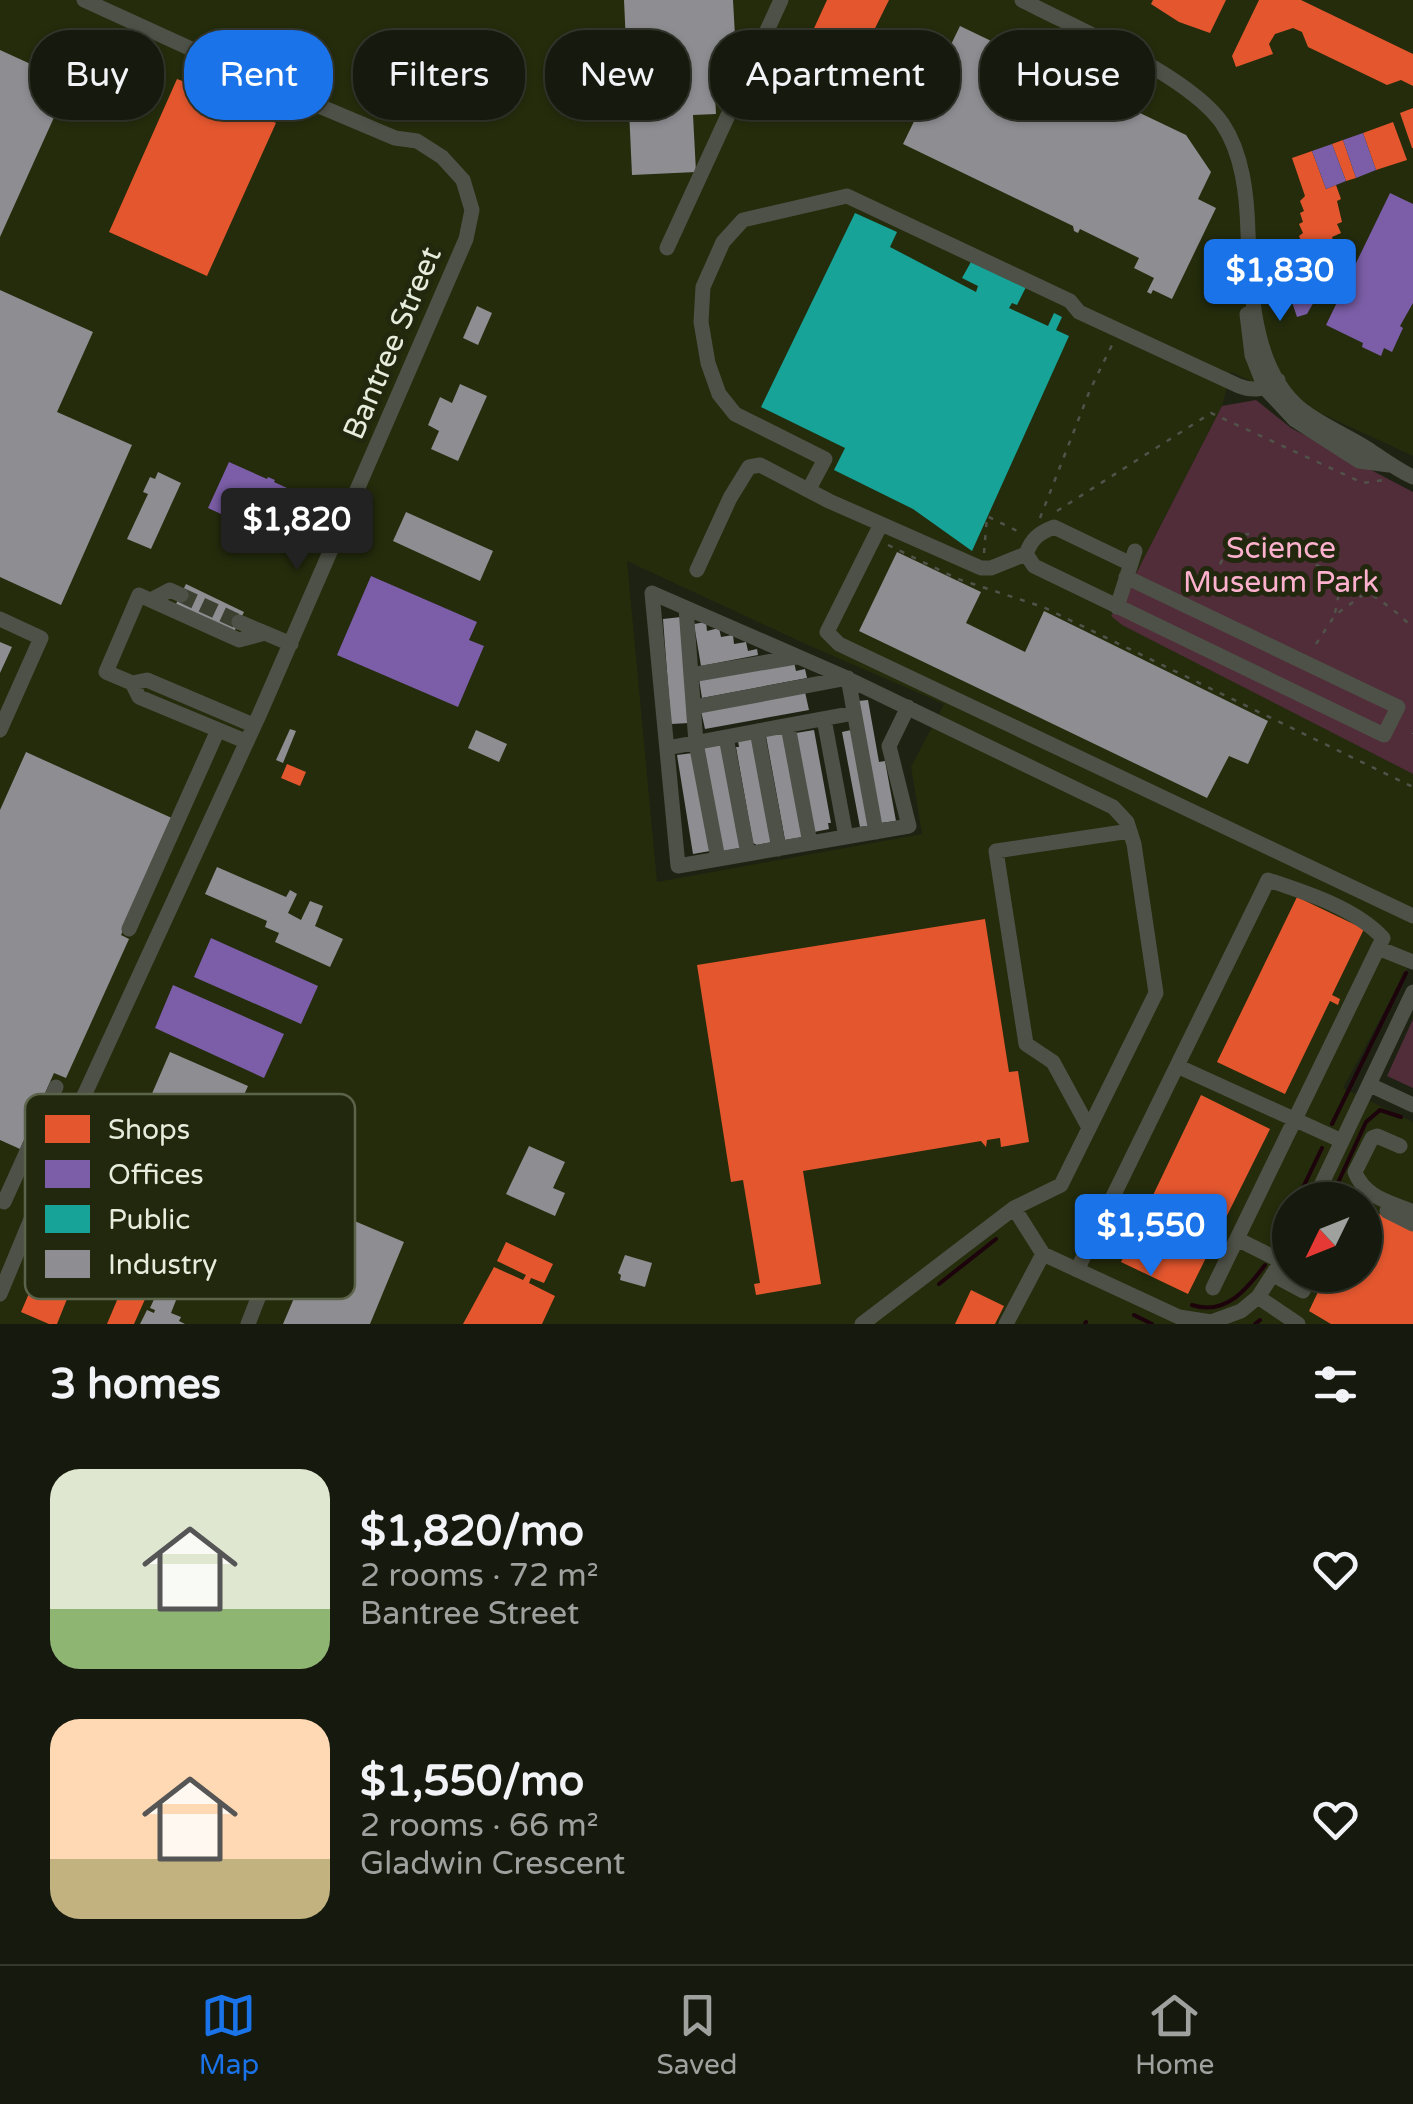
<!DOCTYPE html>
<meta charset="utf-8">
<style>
body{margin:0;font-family:"Varela Round",sans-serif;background:#23271c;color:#f1f3f6;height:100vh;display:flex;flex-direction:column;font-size:38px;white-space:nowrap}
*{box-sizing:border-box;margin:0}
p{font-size:32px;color:#9ea19e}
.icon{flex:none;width:55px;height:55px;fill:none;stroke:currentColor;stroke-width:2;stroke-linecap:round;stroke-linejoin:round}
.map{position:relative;height:1324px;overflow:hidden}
.sheet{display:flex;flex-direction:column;background:#161a0e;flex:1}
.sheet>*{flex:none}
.guide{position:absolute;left:30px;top:30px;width:1355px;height:90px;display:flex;gap:20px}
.needle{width:65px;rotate:227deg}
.fabs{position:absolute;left:1272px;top:1182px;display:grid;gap:20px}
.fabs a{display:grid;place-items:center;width:110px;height:110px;border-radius:50%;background:#161a0e;box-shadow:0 2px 8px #0004,0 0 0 2px #35382e;font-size:50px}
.price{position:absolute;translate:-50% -85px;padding:0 22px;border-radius:10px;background:#1a73e8;color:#fff;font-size:32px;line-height:65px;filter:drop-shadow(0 2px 5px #0008)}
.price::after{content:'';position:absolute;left:50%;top:60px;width:30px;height:22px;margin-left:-15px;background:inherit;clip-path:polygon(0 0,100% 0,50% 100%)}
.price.active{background:#222;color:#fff}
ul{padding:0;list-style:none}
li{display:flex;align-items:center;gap:30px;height:250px;padding:0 50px}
li span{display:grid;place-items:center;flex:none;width:280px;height:200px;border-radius:30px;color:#555}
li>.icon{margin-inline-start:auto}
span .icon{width:120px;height:120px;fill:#fffc;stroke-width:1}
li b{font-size:42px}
h2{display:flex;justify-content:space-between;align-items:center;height:120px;padding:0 50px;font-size:42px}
.tag{padding:0 35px;border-radius:40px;background:#161a0e;box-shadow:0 2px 8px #0004,0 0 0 2px #35382e;font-size:35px;line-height:90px}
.tag.active{background:#1a73e8;color:#fff}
.tab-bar{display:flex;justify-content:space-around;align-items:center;height:140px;border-top:2px solid #35382e;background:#161a0e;font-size:28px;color:#9ea19e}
.tab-bar a{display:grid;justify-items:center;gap:5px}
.tab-bar .active{color:#1a73e8}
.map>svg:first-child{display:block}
</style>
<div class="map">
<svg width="1413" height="1324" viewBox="0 0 1413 1324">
<rect width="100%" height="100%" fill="#1e2213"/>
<path fill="#242c0c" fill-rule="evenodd" d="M0,0h1413v456l-182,-84 -9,34 -98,191 -12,18 11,10 290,149v184l-70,130 70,34v202h-1413zM627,561l183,85 134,58 -33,63 11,67 -265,48zM1290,1200h75v75h-75z"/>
<path fill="#502d39" d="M1256,400l35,28 122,64v282l-291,-149 -11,-9 13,-19 98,-191z
M1413,1019v69l-26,-12z"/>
<path fill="#e4572e" d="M827,0h62l-60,121 -47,-23z
M1153,0h73l-16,33 -31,-11 -28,-18z
M1259,0h42l112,54v32l-12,-6 -14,5 -79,-38 -6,-15 -9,-4 -18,6 -6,10 4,10 -37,13 -4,-11z
M177,79l32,12 -1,2 68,30 -69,153 -98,-44z
M1413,108v40h-1l-12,-35z
M1393,122l14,38 -31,10 -13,-37z
M1343,140l13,38 -10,3 -14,-37z
M1312,151l14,38 10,-4 5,14 -4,2 5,21 -5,2 4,9 -9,4 3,9 -9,4 4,10 -29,10 -5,-11 7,-3 -4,-8 4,-3 -4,-9 4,-3 -4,-9 4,-2 -3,-9 4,-2 -4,-10 5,-5 -13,-38z
M287,764l19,8 -6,14 -19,-8z
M1297,897l67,32 -32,66 8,4 -2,6 -8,-4 -45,93 -68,-32z
M985,919l24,153 9,-1 11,71 -28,5 -1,-9 -13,2 -1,7 -5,-6 -178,30 18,113 -65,11 -2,-11 6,-1 -17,-103 -12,2 -34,-217z
M1201,1095l69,34 -82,165 -67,-32z
M1365,1207l48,23v94h-82l-22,-13 17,-36h39z
M142,1241l24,11 -32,72h-27z
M506,1242l47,22 -9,19 -13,-5 -2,5 26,13 -13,28h-79l31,-57 29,13 3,-5 -29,-14z
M33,1284l12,5 2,-4 5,2 -3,5 18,7 -10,25h-8l-28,-12z
M971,1290l33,16 -9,18h-40z"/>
<path fill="#7b5ea7" d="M1363,133l13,37 -20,8 -13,-38z
M1332,144l14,37 -20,8 -14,-38z
M1390,193l23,11v99l-13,23 3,2 -11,24 -8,-4 -3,8 -19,-9 1,-4 -37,-18z
M1330,260l2,5 -4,7 -8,3 4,9 -17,30 -10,3 -7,-21 5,-2 -4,-9 6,-3 -3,-9z
M229,462l38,17 1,-2 7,3 -1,2 13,6 -20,47 -59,-27z
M371,576l106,46 -8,18 15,6 -26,61 -121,-52z
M211,938l107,48 -17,38 -107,-47z
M173,985l111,49 -20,44 -109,-50z"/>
<path fill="#17a398" d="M855,213l42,19 -7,15 86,45 2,-6 -16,-8 10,-18 54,27 -9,18 -5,-2 -3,5 39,18 6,-13 8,4 -6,13 13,6 -97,215 -59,-42 -79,-39 11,-22 -84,-41z"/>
<path fill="#8d8d92" d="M624,0h109l3,54 -23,1 3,59 -23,1 3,57 -64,3z
M960,26l48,23 10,-12 41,20 -7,14 134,64 25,37 -13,27 18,9 -44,91 -19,-9 -2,4 -4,-2 7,-14 -20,-10 5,-10 -59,-29 -2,4 -4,-2 -1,-5 -170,-82 19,-39 -5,-2 19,-40 5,2z
M0,50l70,32 -70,155z
M0,290l93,42 -36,80 75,33 -71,160 -61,-28z
M477,306l15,7 -14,32 -15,-7z
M460,384l27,12 -29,65 -27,-12 8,-18 -11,-6 12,-28 12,6z
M158,472l23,11 -30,66 -24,-10 21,-45 -5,-2 7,-15 5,2z
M406,512l87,39 -13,30 -87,-40z
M897,552l84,40 -15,31 59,29 19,-41 224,110 -20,43 -19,-8 -22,42 -348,-167z
M186,584l58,28 -10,20 -58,-28z
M681,617l8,106 -18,1 -8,-105z
M706,622l1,9 12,-3 2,9 12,-2 1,9 12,-2 2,9 9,-2 1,6 -57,11 -7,-42z
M0,642l12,5 -12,26z
M794,662l2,9 9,-2 2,9 -105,20 -3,-19z
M805,692l4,18 -104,19 -4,-18z
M868,700l11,62 6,-1 11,60 -16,2 -22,-122z
M290,729l6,2 -13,32 -7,-3z
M476,730l31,14 -8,18 -31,-14z
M814,730l17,93h-3l1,6 -15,3 -18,-99z
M851,730l18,96 -9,1 -18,-95z
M783,732l20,105 -18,3 -19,-104z
M753,738l19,104 -15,3 -4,-2 -17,-96h3l-1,-6z
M722,744l19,104 -18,3 -19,-104z
M26,752l148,67 -53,116 8,4 -63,139 -12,-5 -34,76 -20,-9v-330z
M693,753l17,98 -17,3 -16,-99z
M217,867l69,30 4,-7 7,4 -9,19 13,7 9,-19 13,5 -8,20 28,13 -13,28 -55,-25 4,-9 -14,-6 2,-6 -62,-27z
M170,1052l78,34 -40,90 -77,-34z
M529,1146l36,16 -12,26 12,5 -10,23 -49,-22z
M201,1205l38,19 -14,30 -17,-8 -9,19 -8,-3 -20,51 10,4 -2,4 6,3h-45l7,-14 7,3 1,-3 -5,-2 34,-74 3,1z
M331,1211l73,31 -34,82h-87z
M625,1255l27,8 -7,24 -25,-7 1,-5 -3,-2z"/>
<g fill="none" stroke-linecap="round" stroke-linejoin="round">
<path stroke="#1d030c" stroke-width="4" d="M1332,1124l74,-151
M1297,1200l25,-52
M1330,1200l36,-78 14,-12 21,7
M1276,1244l14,-28
M939,1284l57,-45
M1192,1305c34,11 55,-16 73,-40
M1134,1315l18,9
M1085,1324l1,-2
M1255,1324l5,-4"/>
<path stroke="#3c4031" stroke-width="15" stroke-dasharray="15 8" stroke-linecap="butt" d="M181,595l58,27"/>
<path stroke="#51534a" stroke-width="2.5" stroke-dasharray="5 8" stroke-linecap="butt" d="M1057,511l154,-98 152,70 21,-3
M1040,518l50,-128 22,-45
M888,545l70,34 85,28 370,180
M984,553l3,-37 36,18
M1209,588c10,-19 18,-49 39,-54 58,27 120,48 165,94
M1335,613l7,-35
M1316,644l19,-29 32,-23
M1413,734v-1"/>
<path stroke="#4e5147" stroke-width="15" d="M1022,0c55,29 165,74 200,123 21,31 25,73 26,110 3,58 4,137 54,177 21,16 44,25 66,39 15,10 28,20 45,28
M667,248l114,-248
M1247,314l5,41 13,33 30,32 64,41 30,4
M809,489l16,-30 -90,-45 -16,-20 -11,-31 -7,-41 2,-35 20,-45 20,-22 104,-24 223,105 9,11 160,74c16,6 25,3 39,-6
M881,524l-54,108 12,12 574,272
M697,570l33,-72 19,-31 11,-2 69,36 152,67h10l35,-14
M1126,577l272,130 -14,28 -350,-169 -8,-12c6,-16 13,-21 28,-27l75,36
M151,600l19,-10 11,5
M1117,607l18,-56
M686,608l10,135 22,116
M0,619l41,19 -41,92
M239,622l26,11
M691,675l105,-18
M132,683l-26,-11 33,-77 100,45 26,-7 26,11
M694,707l154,-29 28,154
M824,719l22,118
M788,726l22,117
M757,731l22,118
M726,737l22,117
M245,741l-106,-44 -7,-14 15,-3 106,45
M667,748l187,-35
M129,929l89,-199
M1378,948l35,14
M1177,1066l165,75
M1370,1085l43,20
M1089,1128l-36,-66 -27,-18 -30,-193 134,-20
M1400,1146l-23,-10 -5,2 -17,34c10,26 35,30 58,40
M1314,1200l99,-208
M1347,1200l3,-6 13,6
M4,1202l52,-115
M1014,1208l29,46 136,63 32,5 30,-11 17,-14 32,-49
M1387,1211l26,13
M1237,1239l46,23
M1077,1270l191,-390c39,13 87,28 115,58l-170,350
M1275,1276l28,15 8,-16
M0,1294l65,-157 195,-424 206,-474 6,-29 -9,-30 -21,-23 -25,-16 -22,-3 -116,-49 -195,-89
M1258,1297l40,27
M248,1324l79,-202
M862,1324l152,-116 47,-23 95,-192 -22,-149 -7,-22 -14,-15 -273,-132 -188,-82 26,273 231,-40 -20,-80 19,-39
M1006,1324l37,-70"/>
</g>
<g text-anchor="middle" stroke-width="10" stroke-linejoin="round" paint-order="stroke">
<g font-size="30" fill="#e7eddc" stroke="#21280d">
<text transform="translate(392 343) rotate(-67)" y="10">Bantree Street</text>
</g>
<g font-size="30" fill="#feb1ce" stroke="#21280d">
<text x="1281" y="558">Science<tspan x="1281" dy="34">Museum Park</tspan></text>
</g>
</g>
<rect x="25" y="1094" width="330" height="205" rx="15" fill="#21280d" stroke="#5c634b" stroke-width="2.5"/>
<rect x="45" y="1115" width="45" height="28" fill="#e4572e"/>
<rect x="45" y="1160" width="45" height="28" fill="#7b5ea7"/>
<rect x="45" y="1205" width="45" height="28" fill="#17a398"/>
<rect x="45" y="1250" width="45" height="28" fill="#8d8d92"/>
<g font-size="28" fill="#e7eddc">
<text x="108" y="1139">Shops</text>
<text x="108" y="1184">Offices</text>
<text x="108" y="1229">Public</text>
<text x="108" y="1274">Industry</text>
</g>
</svg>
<div class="fabs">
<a><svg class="needle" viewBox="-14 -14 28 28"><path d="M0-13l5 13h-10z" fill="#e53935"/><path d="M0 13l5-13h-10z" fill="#9ea19e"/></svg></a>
</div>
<b class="price" style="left:1280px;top:324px">$1,830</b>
<b class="price active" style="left:297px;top:573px">$1,820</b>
<b class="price" style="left:1151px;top:1279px">$1,550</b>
<div class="guide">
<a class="tag">Buy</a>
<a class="tag active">Rent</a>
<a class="tag">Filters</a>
<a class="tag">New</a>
<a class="tag">Apartment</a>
<a class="tag">House</a>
</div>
</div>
<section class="sheet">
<h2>3 homes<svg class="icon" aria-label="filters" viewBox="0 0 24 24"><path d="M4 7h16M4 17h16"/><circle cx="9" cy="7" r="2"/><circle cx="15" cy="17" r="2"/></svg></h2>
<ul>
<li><span style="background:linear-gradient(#dfe7d0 70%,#8fb573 0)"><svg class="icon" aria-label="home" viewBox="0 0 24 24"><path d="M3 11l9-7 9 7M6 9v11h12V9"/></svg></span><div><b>$1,820/mo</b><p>2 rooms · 72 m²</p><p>Bantree Street</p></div><svg class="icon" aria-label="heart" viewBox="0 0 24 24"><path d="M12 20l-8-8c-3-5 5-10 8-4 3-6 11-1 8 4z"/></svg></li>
<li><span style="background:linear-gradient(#ffd9b3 70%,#c2b280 0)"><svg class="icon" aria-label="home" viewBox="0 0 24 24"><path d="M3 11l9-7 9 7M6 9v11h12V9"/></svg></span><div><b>$1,550/mo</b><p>2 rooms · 66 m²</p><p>Gladwin Crescent</p></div><svg class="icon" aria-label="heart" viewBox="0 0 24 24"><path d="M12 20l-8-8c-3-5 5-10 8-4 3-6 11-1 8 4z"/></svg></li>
</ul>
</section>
<nav class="tab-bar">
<a class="active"><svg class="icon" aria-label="map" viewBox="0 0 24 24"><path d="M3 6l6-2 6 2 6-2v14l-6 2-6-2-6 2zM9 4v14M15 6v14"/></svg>Map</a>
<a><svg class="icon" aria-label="saved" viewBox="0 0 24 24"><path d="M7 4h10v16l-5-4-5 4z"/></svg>Saved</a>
<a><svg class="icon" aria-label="home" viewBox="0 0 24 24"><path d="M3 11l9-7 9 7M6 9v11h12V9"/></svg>Home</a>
</nav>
